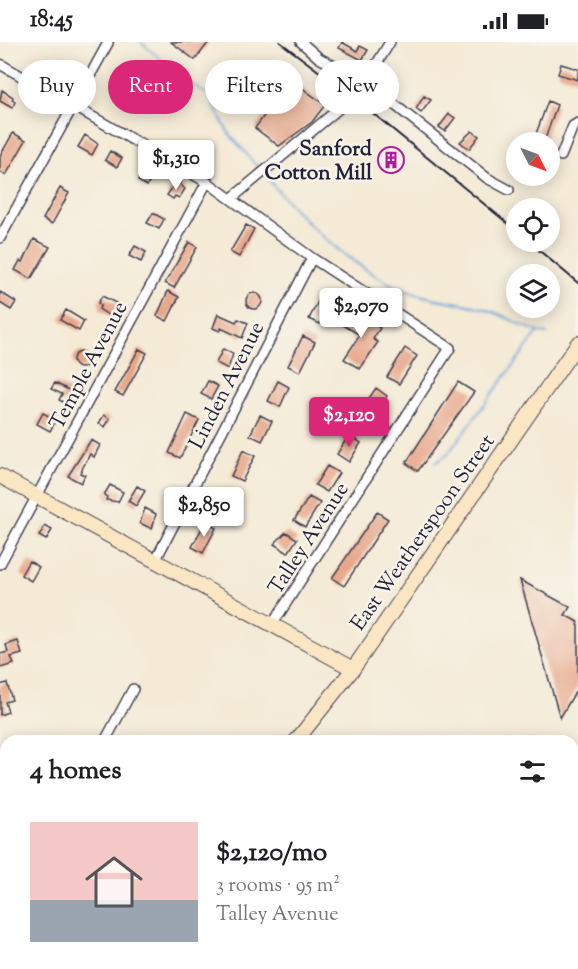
<!DOCTYPE html>
<meta charset="utf-8">
<style>
body{margin:0;font-family:"Sorts Mill Goudy",serif;background:#f2f2f2;color:#202124;height:100vh;display:flex;flex-direction:column;font-size:22px;white-space:nowrap}
*{box-sizing:border-box;margin:0}
p{font-size:20px;color:#757577}
.icon{flex:none;width:33px;height:33px;fill:none;stroke:currentColor;stroke-width:2;stroke-linecap:round;stroke-linejoin:round}
.map{position:relative;flex:1;overflow:hidden}
.details{position:absolute;left:0px;top:693px;width:579px;height:234px;display:flex;flex-direction:column;background:#fff;border-radius:18px 18px 0 0;box-shadow:0 3px 15px #0003}
.details>*{flex:none}
.top-card{position:absolute;left:18px;top:18px;width:543px;height:54px;display:flex;gap:12px}
.needle{width:39px;rotate:132deg}
.buttons{position:absolute;left:506px;top:90px;display:grid;gap:12px}
.buttons a{display:grid;place-items:center;width:54px;height:54px;border-radius:50%;background:#fff;box-shadow:0 3px 15px #0003;font-size:30px}
.price{position:absolute;translate:-50% -51px;padding:0 14px;border-radius:6px;background:#fff;color:#222;font-size:20px;line-height:39px;filter:drop-shadow(0 2px 3px #0008)}
.price::after{content:'';position:absolute;left:50%;top:36px;width:18px;height:14px;margin-left:-9px;background:inherit;clip-path:polygon(0 0,100% 0,50% 100%)}
.price.on{background:#db2777;color:#fff}
ul{padding:0;list-style:none}
li{display:flex;align-items:center;gap:18px;height:150px;padding:0 30px}
li+li{border-top:2px solid #e0e0e0}
li span{display:grid;place-items:center;flex:none;width:168px;height:120px;border-radius:0px;color:#555}
li>.icon{margin-inline-start:auto}
span .icon{width:72px;height:72px;fill:#fffc;stroke-width:1}
li b{font-size:26px}
h2{display:flex;justify-content:space-between;align-items:center;height:72px;padding:0 30px;font-size:26px}
.pill{padding:0 21px;border-radius:27px;background:#fff;box-shadow:0 3px 15px #0003;font-size:21px;line-height:54px}
.pill.on{background:#db2777;color:#fff}
.status{display:flex;justify-content:space-between;align-items:center;height:42px;padding:0 30px;background:#fff;direction:ltr}
.status svg{height:16px;fill:currentColor}
.map>svg:first-child{display:block}
</style>
<div class="status"><b>18:45</b><svg viewBox="0 0 49 12"><path d="M0 12V9h3v3zM5 12V6h3v6zM10 12V3h3v9zM15 12V0h3v12zM26 1h20v11H26zM47 4h2v5h-2z"/></svg></div>
<div class="map">
<svg width="578" height="927" viewBox="0 0 578 927">
<rect width="100%" height="100%" fill="#f7f3e8"/>
<filter id="ink" filterUnits="userSpaceOnUse"><feTurbulence type="fractalNoise" baseFrequency=".0167" numOctaves="2"/><feDisplacementMap in="SourceGraphic" scale="12" xChannelSelector="R" yChannelSelector="G"/><feConvolveMatrix kernelMatrix="1 2 1 2 8 2 1 2 1" color-interpolation-filters="sRGB"/></filter>
<filter id="wash" filterUnits="userSpaceOnUse"><feTurbulence type="fractalNoise" baseFrequency=".008" numOctaves="4" result="noise"/><feDisplacementMap in="SourceGraphic" scale="24" xChannelSelector="R" yChannelSelector="G"/><feGaussianBlur stdDeviation="1.35" result="paint"/><feColorMatrix in="noise" values="0 0 0 0 0 0 0 0 0 0 0 0 0 0 0 0 0 1.4 0 .05"/><feComposite in="paint" operator="in"/></filter>
<g filter="url(#wash)">
<rect width="100%" height="100%" fill="#f4ead5"/>
<g fill="none" stroke-linecap="round" stroke-linejoin="round">
<path stroke="#6ca2d9" stroke-width="2" d="M141,0l34,30 34,24 19,36 33,39
M265,133c34,44 87,93 139,115 27,11 57,11 84,20 16,5 45,22 59,24
M435,421l12,-8 91,-123"/>
</g>
<g id="blocks">
<path fill="#e7a487" d="M171,0h38l-14,18z
M342,0l15,9 3,-5 8,4 -6,10 -23,-12z
M561,22l17,5v11l-20,-6z
M275,26l50,37 -13,17 -33,24 -24,-18 9,-12 -16,-12z
M2,48l11,7 -1,3 3,2 -3,6 -12,-7z
M424,54l7,4 -10,13 -5,-4z
M548,59l9,4 -13,37h-11z
M449,72l6,4 -10,13 -6,-4z
M472,89l7,5 -10,13 -9,-7z
M13,91l13,7 -20,35 -6,-3v-16z
M85,93l13,9 -6,11 -14,-8z
M110,109l12,7 -5,9 -12,-7z
M384,111l11,8 -4,6 -11,-8z
M148,123l7,4v4l-8,13 -9,-5z
M177,139l8,8 -6,9 -4,-2 -2,3 -6,-4z
M60,146l9,5 -17,31 -9,-5z
M153,171l11,6 -5,10 -12,-6z
M246,183l8,4 -15,28 -9,-5z
M34,197l16,8 -19,32 -16,-9 5,-9 3,1z
M189,200l8,5 -23,41 -9,-5z
M135,204l11,6 -5,10 -12,-6z
M168,249l11,6 -12,24 -10,-5z
M0,250l16,10 -5,8 -11,-7z
M246 259a8 8 0 1 1 16 0a8 8 0 1 1-16 0Z
M322,252l10,6 -12,24 -11,-5z
M102,254l16,8 -7,13 -12,-8 2,-4 -3,-2z
M66,268l18,11 -5,10 -19,-11z
M353,269l27,17 -7,11 5,3 -18,27 -16,-10 16,-24 -17,-10z
M218,272l18,8 2,-3 10,4 -6,15 -21,-10 -1,3 -7,-3z
M303,294l12,6 -15,30 -12,-6z
M405,306l12,8 -18,28 -12,-7z
M139,307l8,4 -24,43 -8,-4z
M223,307l10,5 -5,15 -12,-6z
M73 318a8 8 0 1 1 16 0a8 8 0 1 1-16 0Z
M208,339l10,5 -7,13 -10,-5z
M278,339l11,6 -9,20 -12,-6z
M458,340l16,10 -56,79 -12,-8z
M55,341l16,8 -6,12 -6,-3 3,-6 -11,-5z
M376,346l11,8 -21,32 -12,-8z
M43,371l13,7 -6,11 -13,-7z
M187,372l12,6 -19,38 -11,-5z
M104,373l6,4 -5,8 -6,-4z
M260,373l12,6 -10,20 -12,-6z
M349,393l12,8 -12,19 -12,-8z
M91,398l9,5 -6,12 -4,-3 -10,19 5,2 -4,8 -13,-7z
M243,408l12,6 -13,25 -11,-5z
M327,424l12,7 -12,19 -12,-7z
M110,443l13,7 -5,10 -12,-2 1,-3 -3,-2z
M137,444l8,5 -9,15 -8,-5z
M221,449l13,7 -7,15 -14,-7z
M309,455l11,6 -15,24 -11,-7z
M145,466l11,6 -4,15 -12,-6z
M377,470l11,7 -44,67 -12,-8z
M205,480l11,6 -13,25 -11,-6z
M45,484l7,4 -6,10 -7,-4z
M286,490l11,7 -9,14 -14,-9z
M29,519l10,6 -8,14 -10,-6z
M520,538l50,27 -5,8 13,7v65l-18,31z
M18,599l4,13 -11,3 3,7 -14,4v-14l8,-2 -2,-7z
M7,641l5,17 -7,2 3,10 -8,3v-30z"/>
</g>
</g>
<g filter="url(#ink)">
<use href="#blocks" fill-opacity="0" stroke="#424052" stroke-width="1.5"/>
<g fill="none" stroke-linecap="round" stroke-linejoin="round">
<defs>
<path id="street" d="M301,0l18,16 48,25 120,95 22,12
M0,22l210,120 102,74 138,90 -178,277
M561,114l12,-30 5,-3
M231,157l130,-109 29,-48
M0,196l108,-195
M155,519l157,-303
M0,522l207,-382
M105,699l28,-52
M0,842l6,3
M144,921l11,6"/>
<path id="secondary" d="M0,434l353,193
M296,699l57,-72 225,-326
M0,915l6,-4"/>
</defs>
<use href="#street" stroke="#424052" stroke-width="12"/>
<use href="#secondary" stroke="#424052" stroke-width="16"/>
<use href="#street" stroke="#fff" stroke-width="9"/>
<use href="#secondary" stroke="#fbe6c3" stroke-width="14"/>
<path stroke="#22223b" stroke-width="2" d="M280,0l73,55 163,133
M529,200l49,41"/>
</g>
</g>
<defs>
<symbol id="building-ring" viewBox="-11 -11 22 22"><circle r="9.5" fill="#f7f3e8" stroke="#b5179e" stroke-width="1.5"/><path d="M-4-6H4V6H1V3H-1V6H-4ZM-2.5-4.3h1.7v1.8h-1.7ZM.8-4.3h1.7v1.8H.8ZM-2.5-1h1.7V.8h-1.7ZM.8-1h1.7V.8H.8Z" fill="#b5179e"/></symbol>
</defs>
<g fill-rule="evenodd">
<use href="#building-ring" x="376" y="103" width="30" height="30"/>
</g>
<g text-anchor="middle" stroke-width="5" stroke-linejoin="round" paint-order="stroke">
<g font-size="21" font-weight="bold" fill="#22223b" stroke="#f7f3e8" text-anchor="end">
<text x="372" y="113">Sanford<tspan x="372" dy="24">Cotton Mill</tspan></text>
</g>
<g font-size="21" fill="#22223b" stroke="#f7f3e8">
<text transform="translate(88 323) rotate(-62)" y="7">Temple Avenue</text>
<text transform="translate(226 343) rotate(-63)" y="7">Linden Avenue</text>
<text transform="translate(422 490) rotate(-55)" y="7">East Weatherspoon Street</text>
<text transform="translate(308 496) rotate(-57)" y="7">Talley Avenue</text>
</g>
</g>
</svg>
<div class="buttons">
<a><svg class="needle" viewBox="-14 -14 28 28"><path d="M0-13l5 13h-10z" fill="#e53935"/><path d="M0 13l5-13h-10z" fill="#757577"/></svg></a>
<a><svg class="icon" aria-label="locate" viewBox="0 0 24 24"><circle cx="12" cy="12" r="6"/><path d="M12 2v4M12 18v4M2 12h4M18 12h4"/></svg></a>
<a><svg class="icon" aria-label="layers" viewBox="0 0 24 24"><path d="M12 4l9 5-9 5-9-5zM3 14l9 5 9-5"/></svg></a>
</div>
<b class="price" style="left:176px;top:149px">$1,310</b>
<b class="price" style="left:361px;top:297px">$2,070</b>
<b class="price on" style="left:349px;top:406px">$2,120</b>
<b class="price" style="left:204px;top:496px">$2,850</b>
<div class="top-card">
<a class="pill">Buy</a>
<a class="pill on">Rent</a>
<a class="pill">Filters</a>
<a class="pill">New</a>
</div>
<section class="details">
<h2>4 homes<svg class="icon" aria-label="filters" viewBox="0 0 24 24"><path d="M4 7h16M4 17h16"/><circle cx="9" cy="7" r="2"/><circle cx="15" cy="17" r="2"/></svg></h2>
<ul>
<li><span style="background:linear-gradient(#f6c9c9 65%,#9aa5b1 0)"><svg class="icon" aria-label="home" viewBox="0 0 24 24"><path d="M3 11l9-7 9 7M6 9v11h12V9"/></svg></span><div><b>$2,120/mo</b><p>3 rooms · 95 m²</p><p>Talley Avenue</p></div></li>
</ul>
</section>
</div>
